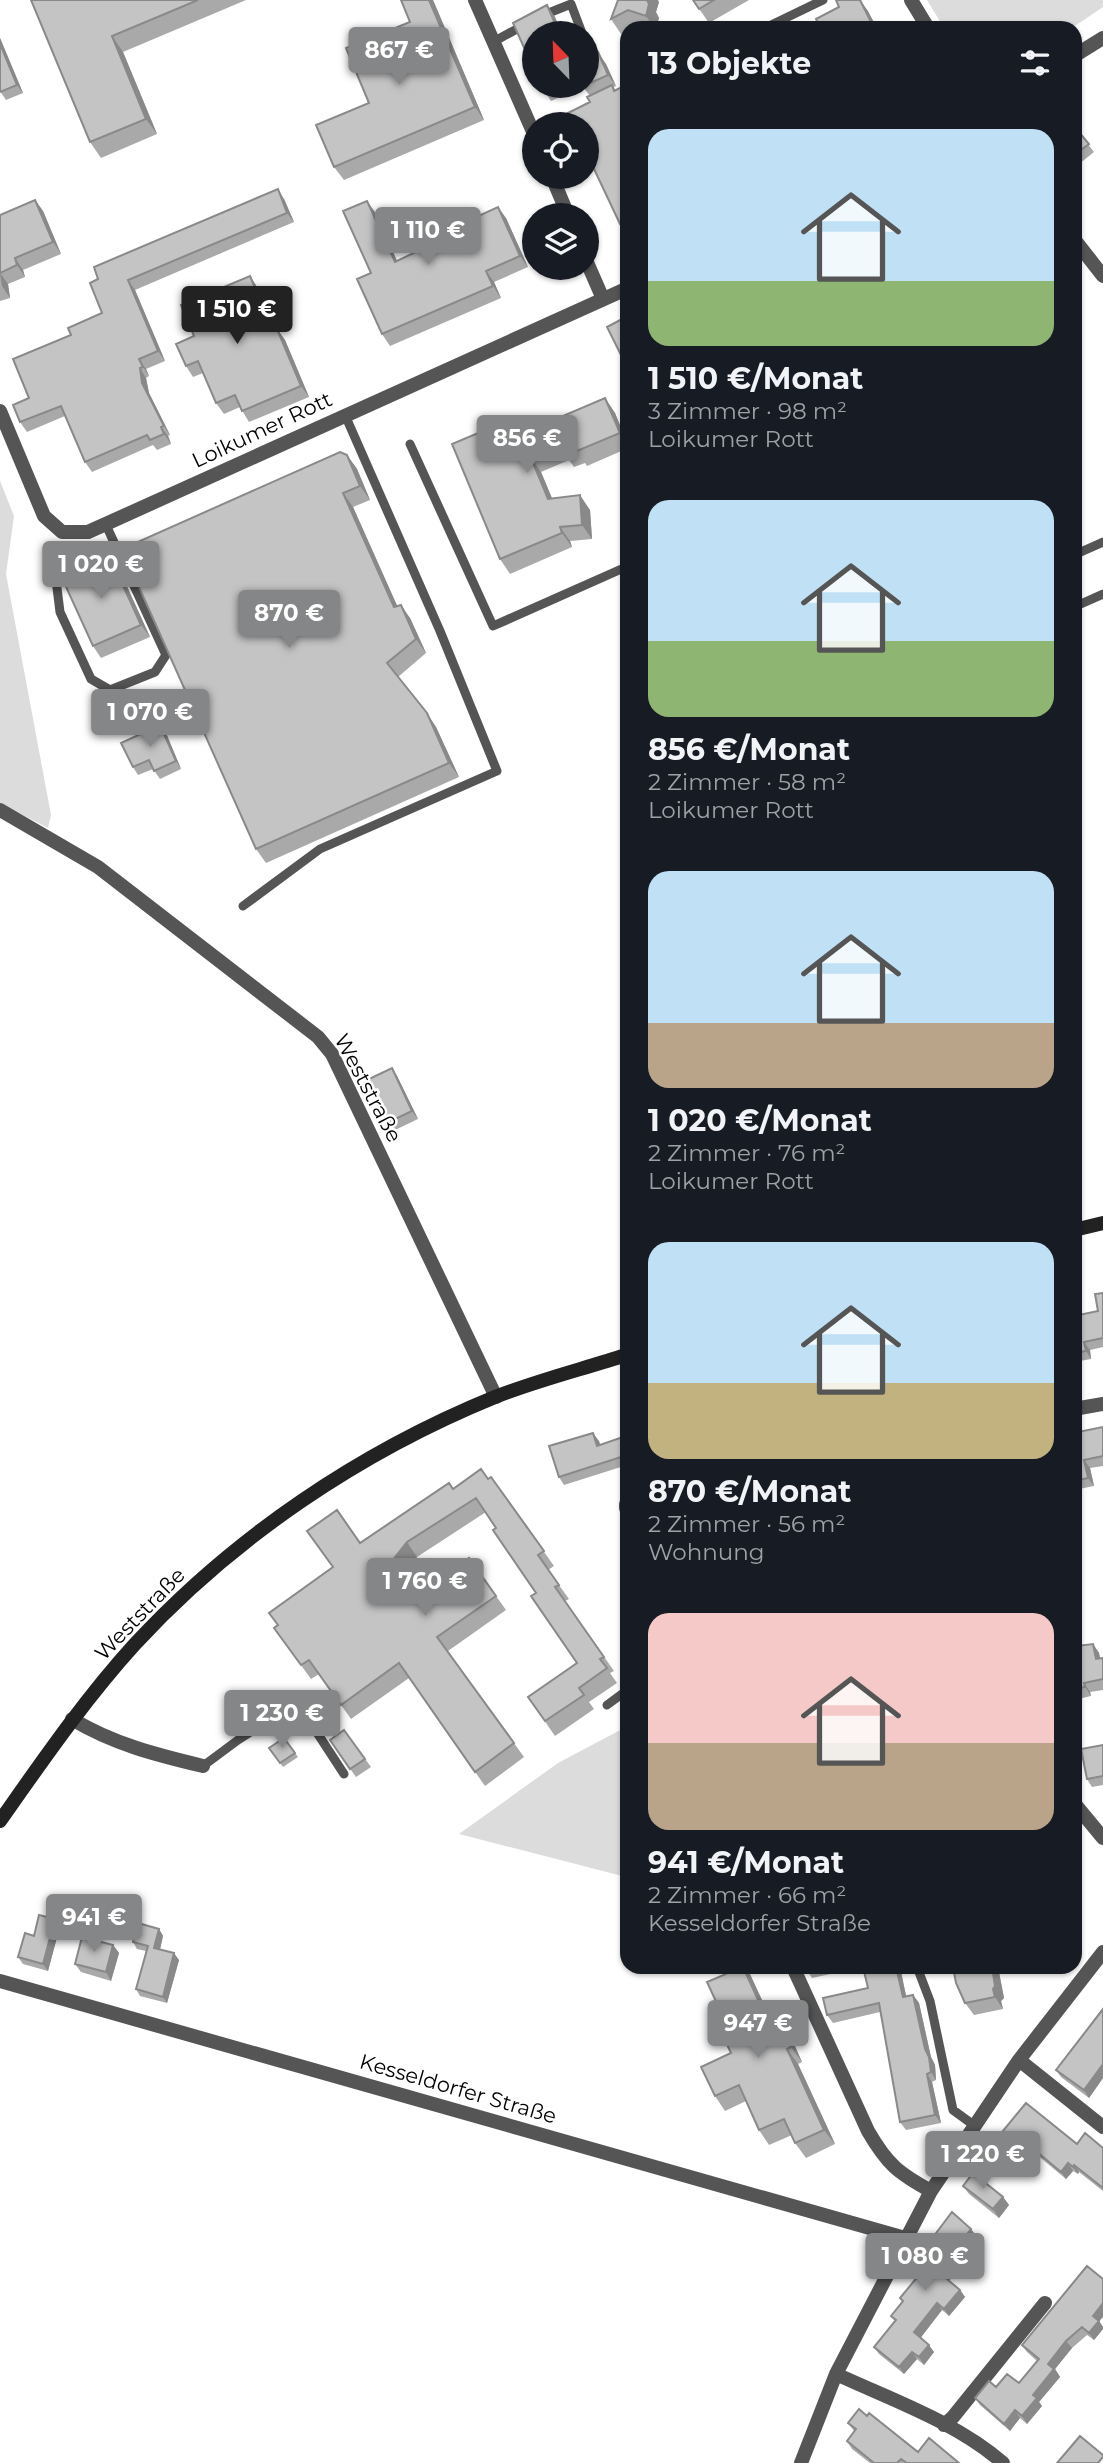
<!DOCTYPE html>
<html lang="de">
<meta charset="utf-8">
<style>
body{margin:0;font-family:Montserrat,sans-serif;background:#242831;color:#f1f3f6;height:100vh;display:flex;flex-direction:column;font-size:26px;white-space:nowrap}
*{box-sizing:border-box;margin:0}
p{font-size:23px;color:#9ea1a6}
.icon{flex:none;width:38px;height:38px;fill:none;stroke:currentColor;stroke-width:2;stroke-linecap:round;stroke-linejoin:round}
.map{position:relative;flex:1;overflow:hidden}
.drawer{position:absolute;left:620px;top:21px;width:462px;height:1953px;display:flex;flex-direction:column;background:#171b24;border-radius:21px;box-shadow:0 2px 5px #0004}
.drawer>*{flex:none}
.needle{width:46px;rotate:337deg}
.fabs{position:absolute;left:522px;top:21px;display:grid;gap:14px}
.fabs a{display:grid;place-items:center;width:77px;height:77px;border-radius:50%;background:#171b24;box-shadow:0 2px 5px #0004;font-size:35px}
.price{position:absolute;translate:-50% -60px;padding:0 16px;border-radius:7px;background:#858687;color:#fff;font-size:23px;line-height:46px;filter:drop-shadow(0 2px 4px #0008)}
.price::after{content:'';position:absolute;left:50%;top:42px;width:21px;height:16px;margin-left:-10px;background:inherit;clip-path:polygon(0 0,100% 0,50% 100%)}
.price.on{background:#222;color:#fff}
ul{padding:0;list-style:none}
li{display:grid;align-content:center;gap:14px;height:371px;padding:0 28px}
li span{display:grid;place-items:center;height:217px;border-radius:21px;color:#555}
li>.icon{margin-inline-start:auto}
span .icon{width:126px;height:126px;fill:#fffc;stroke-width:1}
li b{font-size:30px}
h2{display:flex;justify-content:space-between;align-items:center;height:84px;padding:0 28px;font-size:30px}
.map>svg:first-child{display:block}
</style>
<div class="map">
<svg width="1103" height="2463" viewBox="0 0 1103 2463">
<rect width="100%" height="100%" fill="#fff"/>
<path fill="#dcdcdc" d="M927,0h176v7l-31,21h-128z
M0,481l14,35 -8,58 45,241 -3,13 -48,-25z
M626,1727v150l-167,-43 99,-71z"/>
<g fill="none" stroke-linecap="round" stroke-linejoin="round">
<path stroke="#555" stroke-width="9" d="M541,16l30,-12 11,29
M765,28l58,-28
M493,42l33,-18
M586,44l4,8
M554,124l23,-11
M410,444l83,182 133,-59
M106,525l60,130 -11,17 -45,18 -19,-11 -31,-67 -4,-32 62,-29
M1074,555l29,-13
M1074,607l29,-13
M243,906l77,-57 177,-78 -57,-140 -95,-216
M607,1705l19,-14
M203,1766l35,-26 59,-38 47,72
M917,1967l13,34 23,109 22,16"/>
<path stroke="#555" stroke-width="14" d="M475,0l59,134
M911,0l17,28
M1074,56l29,-18
M552,177l16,38
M1074,239l29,37
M586,260l17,39
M0,411l44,105 18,16h26l538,-243
M0,810l98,57 220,170 14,17 164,343
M1074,1409l29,-5
M626,1504v4
M72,1719c41,25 85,36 131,47
M1074,1803l29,35
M793,1967l75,164c19,33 30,42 63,60
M0,1981l905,257
M1019,2060l84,67
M836,2374c56,26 120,48 167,89
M944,2425l9,-8 92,-114
M801,2463l35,-89 95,-183 88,-131 84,-108"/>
<path stroke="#222" stroke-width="14" d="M1074,1230l29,-7
M0,1821c43,-61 85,-122 135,-177 99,-107 225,-192 360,-247 43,-17 88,-28 131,-42"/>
</g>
<path fill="#a9a9a9" d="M31,0h215l-123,52 34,82 -56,24 -11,-16z
M401,0h32l51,120 -140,60 -10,-13 35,-64 41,-81z
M618,0l41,2 -3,10 3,6 -3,10h-7l-11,-3 -6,3h-6v3l-5,3 -10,-15z
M693,0h56l-40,23z
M0,38l23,55 -17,7 -6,-9z
M586,57l20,7 10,22 -2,1 1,3 11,-5v148l-6,-9 -30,-122v-6l-7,-9 -32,14 -10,-15h45z
M1074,126l20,26 -20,16z
M284,199l10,23 -159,68 30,71 -19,8 3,7 -3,2 3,15 21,42 -2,1 3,8 -14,6 -4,-5 -61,27 -7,-10 -20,-46 -38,16 -7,-10 9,-24 42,-63 31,-22 -12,-30z
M35,200l8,11 18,43 -38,16 2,7 -17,7 2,14 -10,3v-86z
M375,212l22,49 109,-43 22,49 -34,15 7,16 -111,48 -8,-12 -11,-61z
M250,276l7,11 19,43 1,-1 8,11 24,57 -60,25 -9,-15 -16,7 -8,-11 -13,-30 -10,4 -7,-11 8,-30z
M605,398l10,15 11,27v9l-39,17 -2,-3 -11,4 -5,-7 -28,12 11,26 38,12 2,29 -22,2 2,6 -62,27 -10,-15 24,-126z
M347,455l10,14 13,31 -17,7 44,99 13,12 16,35 -28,24 38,50 23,50 -193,86 -10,-14z
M119,569l31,68 -49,21 -8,-12z
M160,725l6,8 15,36 -21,10 -7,-10 -15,6 -5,-8z
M397,1076l21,43 -25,12 -6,-8z
M1103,1293v54l-13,3 1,9 -17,3v-46l24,-5z
M1103,1427v39l-13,2 4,18 -15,3 -5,-6v-35l6,-3z
M626,1436v35l-2,-5 -60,19 -5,-8 40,-36 1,4z
M491,1477l63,89 -6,4 21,29 -4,2 49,70 -4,2 7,10 -28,19 5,7 -39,27 -27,-39 49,-34 -41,-70 -40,-65 -10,-16 -69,45 -19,23 14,19 57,-41 37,52 -58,41 76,106 -39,29 -76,-108 -58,41 -32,-45 -8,5 -37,-51 59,-61 27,-24 93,-54 35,-10z
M1093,1644l6,9 1,5h3v32l-13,2 1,4 -17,4v-41l4,-1z
M344,1730l27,37 -15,10 -26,-37z
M284,1738l14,19 -15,10 -14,-19z
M1103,1745v40l-11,2 -5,-8z
M1074,1912l5,22 -5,1z
M60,1926l-12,45 -25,-7 -5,-7 16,-21z
M159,1929l4,7 -3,13 19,11 -12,43 -27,-7 -4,-7 10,-38 -9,-2 -4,-7z
M113,1945l6,8 -8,28 -30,-9 -6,-8z
M806,1967h94l6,29 7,-1 6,8 12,54 4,8 1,15 -4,2 9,41 -35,7 -6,-8 -20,-110 -47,11 -6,-8 41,-27 -5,-21 -51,11 -5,-8z
M953,1967h45l6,31 -3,3 2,8 -29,6 -9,-12z
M749,1972l25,55 6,4 3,-2 11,15 8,18 -4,2 37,80 -29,14 -11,-15 -3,-8 -23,10 -10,-15 -13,-29 -21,10 -10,-15 16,-43 -11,-43z
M1103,2009v69l-14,20 -28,-21 -5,-7z
M1002,2132l101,16v43l-24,-19 -1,2 -5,-3 -7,8 -42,-35 -4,6 -13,-10z
M963,2186l40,11 6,8 -10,13 -30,-24z
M971,2229l5,7 -7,9 5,6 -25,30 11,9 5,7 -16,19 -7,-6 -22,28 14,14 -10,13 -7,-6 -13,15 -25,-20 -5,-7 21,-26 -4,-5 11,-14 -2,-4 32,-39 -8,-10z
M1103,2279v38l-4,4 4,6v2l-9,11 -7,-5 -15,13 -17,21 5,8 -21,25 3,4 -15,18 -7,-6 -10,13 -30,-26 -5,-7 21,-11 23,-4 18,-22 -10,-9 -5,-7z
M848,2423l70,29 41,11h-89l-18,-14 -5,-8 7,-10z"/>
<path fill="#898989" d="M429,0h4l51,120 -9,-13z
M647,0h11l1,2 -3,10 3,6 -3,10h-2l-8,-12z
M860,0l8,11 9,17h-3z
M547,5l8,12 7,16h-3z
M112,36l11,16 34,82 -11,-15z
M0,38l23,55 -6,-8 -17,-41z
M598,52l8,12 10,22 -8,-11z
M278,189l6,10 10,23 -7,-9z
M35,200l8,11 18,43 -8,-12z
M367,201l8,11 28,62 -8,-12z
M498,207l8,11 22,49 -8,-11z
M15,258l8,12 2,7 -8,-12z
M486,271l8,11 7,16 -8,-12z
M0,273l8,11 2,14 -8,-12z
M250,276l7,11 24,55 -8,-11z
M128,280l7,10 30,71 -7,-10z
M277,329l8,11 24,57 -8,-11z
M139,359l7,10 3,7 -6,-9z
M140,368l6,10 3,15 21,42 -6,-9 -22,-43z
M605,398l10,15 11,27v3l-6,-10z
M514,418l10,14 -3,2z
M161,427l7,9 3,8 -7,-10z
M347,455l10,14 13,31 -10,-14z
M531,458l10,14 17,41 -10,-14z
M343,493l10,14 51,114 -10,-14z
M580,495l10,15 2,29 -10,-14z
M560,527l10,14 2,6 -10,-14z
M110,557l9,12 31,68 -9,-12z
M401,605l9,13 16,35 -10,-14z
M427,713l9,14 23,50 -10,-14z
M160,725l6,8 15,36 -5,-8z
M392,1068l5,8 21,43 -6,-8z
M1084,1342l6,8 1,9 -5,-8z
M593,1433l6,8 4,13 -6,-8z
M1084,1460l6,8 4,18 -6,-8z
M407,1542l10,15 -19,23 -10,-14z
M1093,1644l6,9 3,15 -6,-9z
M1084,1683l6,9 1,4 -6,-9z
M1074,1912l5,22 -5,-7z
M55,1919l5,7 -12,45 -5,-7z
M159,1929l4,7 -4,18 -5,-6z
M113,1945l6,8 -8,28 -5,-9z
M174,1953l5,7 -12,43 -4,-6z
M743,1967h3l3,5 33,71 -11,-15z
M896,1967h4l8,38 -5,-8z
M992,1967h6l6,31 -3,3 2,8 -8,-12 -2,-8z
M913,1995l6,8 12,54 4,8 1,15 -5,-8z
M783,2029l11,15 8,18 -11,-15z
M787,2049l11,15 37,80 -11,-14z
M1103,2064v14l-14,20 -5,-8z
M927,2074l5,8 9,41 -6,-8z
M1019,2137l5,7 -4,6 -5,-8z
M1068,2163l5,8 -7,8 -5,-7z
M1074,2165l5,7 -1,2 -5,-7z
M1003,2197l6,8 -10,13 -6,-9z
M971,2229l5,7 -7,9 5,6 -27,32 -5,-8 21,-36z
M960,2290l5,7 -16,19 -5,-7z
M937,2303l5,7 -23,30 -5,-8z
M1103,2303v14l-4,4 4,6v2l-9,11 -5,-7 4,-17z
M1066,2341l6,7 -17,21 5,8 -21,25 3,4 -15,18 -5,-8 26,-52z
M929,2345l5,7 -10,13 -5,-8z
M912,2352l5,7 -13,15 -5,-7z
M1015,2410l5,8 -10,13 -6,-7z"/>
<path fill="#c4c4c4" stroke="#898989" stroke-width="2" d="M31,0h167l-86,36 34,83 -56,23z
M401,0h28l46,107 -141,60 -18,-42 53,-22 -23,-55 64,-26z
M618,0h29l2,4 -3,12 -18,-6 -17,9z
M693,0h21l-15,9z
M836,0h24l14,28h-54l-4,-9 23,-12z
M547,5l12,28h-25v37l-21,-47z
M0,44l17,41 -17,7z
M598,52l10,23 -22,10v-28z
M612,85l2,6 12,-6v137l-6,2 -34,-72v-28h-13l-5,-11 22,-11 -3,-5z
M541,86h11l-9,4z
M1074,126l15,18 -15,11z
M278,189l9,24 -159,67 30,71 -19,8 4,8 -3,1 2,15 22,43 -3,1 3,7 -14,6 -3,-5 -62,27 -24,-56 -41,16 -7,-17 16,-7 -16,-39 58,-24 -3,-7 34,-15 -12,-30 8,-4 -4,-12z
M35,200l18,42 -38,16 2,7 -17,8v-58z
M367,201l28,61 70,-34 -2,-5 35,-16 22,49 -34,15 7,15 -111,48 -25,-55 14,-6 -28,-62z
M250,276l23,55 4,-2 24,57 -59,25 -7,-16 -19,8 -18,-42 -12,5 -10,-22 18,-8 -13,-31z
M626,317v48l-19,-38z
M605,398l15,35 -43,18 -1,-3 -12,5 -3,-8 -30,13 17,41 32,-4 2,30 -22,2 2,6 -62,26 -48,-115 62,-26 7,16z
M340,452l7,3 13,31 -17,7 51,114 7,-2 15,34 -29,24 40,50 22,50 -193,86 -134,-300z
M110,557l31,68 -48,21 -31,-68z
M160,725l16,36 -22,10 -5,-11 -16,7 -12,-24z
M392,1068l20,43 -25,12 -20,-43z
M1103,1293v45l-19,4 2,9 -12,2v-37l24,-5 -3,-17z
M1103,1427v29l-19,4 4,18 -14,3v-33l6,-3 -2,-13z
M593,1433l4,13 29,-10v32h-1l-4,-11 -62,20 -10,-31z
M481,1469l7,10 3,-2 53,74 -6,4 21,30 -4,2 49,70 -4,2 7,9 -28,20 5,7 -39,26 -17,-24 49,-34 -46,-67 5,-3 -43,-63 3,-2 -20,-30 -69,44 -19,24 24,33 57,-41 27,38 -59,41 77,106 -39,29 -76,-109 -58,42 -32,-45 -8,5 -27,-37 4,-3 -9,-12 64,-46 -26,-36 30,-21 23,33 89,-60 4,6z
M1093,1644l3,15 7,-1v21l-19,4 1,4 -11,2v-30l4,-1 -2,-12z
M344,1730l21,29 -15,10 -20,-29z
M284,1738l11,15 -15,10 -11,-15z
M1103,1745v31l-16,3 -6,-30z
M39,1915l16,4 -12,45 -25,-7 7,-24 9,3z
M138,1923l21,6 -5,19 20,5 -11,44 -27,-8 12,-43 -15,-4z
M82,1937l31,8 -7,27 -31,-8z
M723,1967h20l28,61 6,-2 2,5 4,-2 8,18 -4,2 37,81 -29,13 -11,-24 -25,11 -20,-45 -24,11 -14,-29 30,-14 -19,-40 8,-3 -13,-28 19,-8z
M806,1967h15l-14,3z
M863,1967h33l7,30 10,-2 12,54 4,8 2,15 -4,2 8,41 -35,7 -21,-119 -52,12 -4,-17 45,-10z
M953,1967h39l3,19 -2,3 2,8 -30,6 -9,-20z
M1103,2009v55l-19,26 -28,-20z
M1026,2103l51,41 8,-11 18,15v40l-29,-23 -1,2 -5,-4 -7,9 -42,-35 -4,5 -13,-10z
M973,2173l30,24 -10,12 -30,-23z
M952,2212l19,17 -8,10 6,5 -27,31 18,15 -16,19 -7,-6 -23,29 15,13 -10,12 -7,-5 -13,15 -25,-20 22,-27 -5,-4 12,-15 -3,-3 34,-41 -10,-8z
M1087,2266l16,13v24l-10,13 6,5 -10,12 -7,-6 -16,14 -18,23 6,5 -21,26 4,3 -15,18 -7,-6 -11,14 -29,-26 14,-17 7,6 11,-13 12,9 20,-24 -17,-14z
M859,2409l8,7 2,-3 49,39 11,-14 30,25h-52l-6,-4 -4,4h-23l-27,-22 9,-12 -8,-6z
M1080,2436l23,19v2l-5,6h-41z"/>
<g text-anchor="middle" stroke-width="5" stroke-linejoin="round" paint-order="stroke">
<g font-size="21" fill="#000" stroke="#fff">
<text transform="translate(262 430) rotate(-25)" y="7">Loikumer Rott</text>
<text transform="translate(368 1088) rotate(62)" y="7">Weststraße</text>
<text transform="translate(140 1614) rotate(-46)" y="7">Weststraße</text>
<text transform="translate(458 2089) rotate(16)" y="7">Kesseldorfer Straße</text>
</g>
</g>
</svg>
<div class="fabs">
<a><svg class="needle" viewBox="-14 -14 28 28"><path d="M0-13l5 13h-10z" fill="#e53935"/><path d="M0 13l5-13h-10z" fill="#9ea1a6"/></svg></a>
<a><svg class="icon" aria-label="locate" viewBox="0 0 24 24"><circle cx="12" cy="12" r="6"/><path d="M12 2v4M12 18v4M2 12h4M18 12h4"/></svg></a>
<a><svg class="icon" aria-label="layers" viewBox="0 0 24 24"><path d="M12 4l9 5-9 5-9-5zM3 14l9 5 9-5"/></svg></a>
</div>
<b class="price" style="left:399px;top:87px">867 €</b>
<b class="price" style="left:428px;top:267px">1 110 €</b>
<b class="price on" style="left:237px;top:346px">1 510 €</b>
<b class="price" style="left:527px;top:475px">856 €</b>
<b class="price" style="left:101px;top:601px">1 020 €</b>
<b class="price" style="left:289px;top:650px">870 €</b>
<b class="price" style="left:150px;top:749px">1 070 €</b>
<b class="price" style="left:425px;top:1618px">1 760 €</b>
<b class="price" style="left:282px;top:1750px">1 230 €</b>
<b class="price" style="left:94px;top:1954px">941 €</b>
<b class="price" style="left:758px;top:2060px">947 €</b>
<b class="price" style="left:983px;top:2191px">1 220 €</b>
<b class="price" style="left:925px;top:2293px">1 080 €</b>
<section class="drawer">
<h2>13 Objekte<svg class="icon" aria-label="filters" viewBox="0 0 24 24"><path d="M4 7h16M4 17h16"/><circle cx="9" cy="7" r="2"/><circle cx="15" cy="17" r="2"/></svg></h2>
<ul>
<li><span style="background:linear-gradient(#bfe0f5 70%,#8fb573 0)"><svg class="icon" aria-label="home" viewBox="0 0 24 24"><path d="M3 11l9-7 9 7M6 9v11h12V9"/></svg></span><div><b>1 510 €/Monat</b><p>3 Zimmer · 98 m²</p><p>Loikumer Rott</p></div></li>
<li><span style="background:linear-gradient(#bfe0f5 65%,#8fb573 0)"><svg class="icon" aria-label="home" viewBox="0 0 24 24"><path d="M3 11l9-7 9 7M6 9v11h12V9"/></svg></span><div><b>856 €/Monat</b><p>2 Zimmer · 58 m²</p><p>Loikumer Rott</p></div></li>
<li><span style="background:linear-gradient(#bfe0f5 70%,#b9a48a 0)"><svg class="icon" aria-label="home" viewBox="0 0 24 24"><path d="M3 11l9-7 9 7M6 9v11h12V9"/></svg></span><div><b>1 020 €/Monat</b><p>2 Zimmer · 76 m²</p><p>Loikumer Rott</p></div></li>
<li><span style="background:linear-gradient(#bfe0f5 65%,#c2b280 0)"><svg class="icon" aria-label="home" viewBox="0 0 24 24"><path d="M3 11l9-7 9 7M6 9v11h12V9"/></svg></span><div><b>870 €/Monat</b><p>2 Zimmer · 56 m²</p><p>Wohnung</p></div></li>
<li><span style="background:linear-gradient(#f6c9c9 60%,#b9a48a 0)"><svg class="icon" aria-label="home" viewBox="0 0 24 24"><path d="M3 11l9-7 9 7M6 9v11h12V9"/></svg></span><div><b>941 €/Monat</b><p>2 Zimmer · 66 m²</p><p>Kesseldorfer Straße</p></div></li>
</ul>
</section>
</div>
